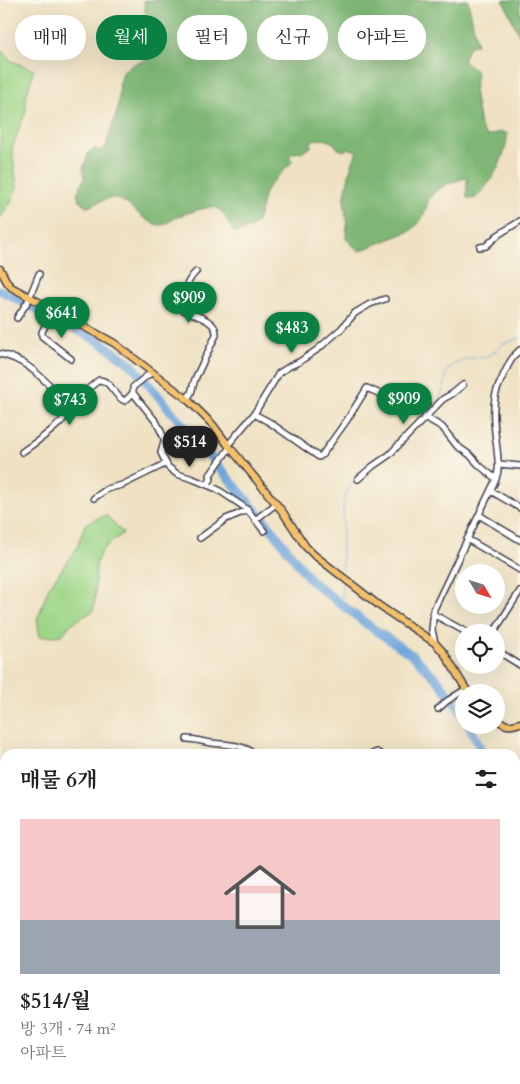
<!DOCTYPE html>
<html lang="ko">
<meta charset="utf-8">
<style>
body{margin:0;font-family:Cardo,"Noto Serif KR",serif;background:#f6f6f6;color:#222;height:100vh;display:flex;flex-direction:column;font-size:19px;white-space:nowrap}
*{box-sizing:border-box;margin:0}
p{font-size:16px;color:#767676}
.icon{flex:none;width:28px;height:28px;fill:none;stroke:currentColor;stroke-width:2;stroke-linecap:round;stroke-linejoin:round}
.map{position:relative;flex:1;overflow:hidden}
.panel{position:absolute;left:0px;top:749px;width:520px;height:336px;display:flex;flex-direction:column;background:#fff;border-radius:15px 15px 0 0;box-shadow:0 5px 20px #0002}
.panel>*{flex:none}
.banner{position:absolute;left:15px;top:15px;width:490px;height:45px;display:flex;gap:10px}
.needle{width:32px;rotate:128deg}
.buttons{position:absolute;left:455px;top:564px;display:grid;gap:10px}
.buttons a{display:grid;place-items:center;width:50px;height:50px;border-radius:50%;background:#fff;box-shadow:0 5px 20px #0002;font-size:25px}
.price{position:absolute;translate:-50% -42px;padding:0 11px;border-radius:18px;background:#0b8043;color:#fff;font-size:16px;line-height:32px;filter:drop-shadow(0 1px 2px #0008)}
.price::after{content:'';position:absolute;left:50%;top:30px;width:15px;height:11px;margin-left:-8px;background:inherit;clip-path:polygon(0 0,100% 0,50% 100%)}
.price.selected{background:#222;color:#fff}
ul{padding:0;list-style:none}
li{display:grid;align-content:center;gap:10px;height:265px;padding:0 20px}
li span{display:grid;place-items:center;height:155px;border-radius:0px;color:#555}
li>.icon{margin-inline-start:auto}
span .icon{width:90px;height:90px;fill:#fffc;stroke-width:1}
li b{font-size:21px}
h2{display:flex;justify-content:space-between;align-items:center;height:60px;padding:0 20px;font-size:21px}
.pill{padding:0 18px;border-radius:22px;background:#fff;box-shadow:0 5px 20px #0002;font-size:18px;line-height:45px}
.pill.selected{background:#0b8043;color:#fff}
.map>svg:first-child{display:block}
</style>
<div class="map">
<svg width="520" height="1084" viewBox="0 0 520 1084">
<rect width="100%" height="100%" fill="#fbf7ec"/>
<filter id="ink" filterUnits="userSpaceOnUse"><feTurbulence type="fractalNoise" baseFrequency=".02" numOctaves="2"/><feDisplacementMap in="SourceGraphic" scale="10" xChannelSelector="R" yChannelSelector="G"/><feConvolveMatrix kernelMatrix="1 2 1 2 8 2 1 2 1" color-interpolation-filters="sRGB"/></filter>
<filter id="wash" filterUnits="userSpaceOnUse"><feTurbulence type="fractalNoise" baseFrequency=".0096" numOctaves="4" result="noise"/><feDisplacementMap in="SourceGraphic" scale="20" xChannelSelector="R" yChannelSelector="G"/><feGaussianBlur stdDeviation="1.12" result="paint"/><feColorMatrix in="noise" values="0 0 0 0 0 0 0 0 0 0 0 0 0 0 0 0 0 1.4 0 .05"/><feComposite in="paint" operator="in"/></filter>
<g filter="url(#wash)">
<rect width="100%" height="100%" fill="#efe1c2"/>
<path fill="#9ed688" stroke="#607c62" d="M0,49l12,12 22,9 -8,26v14l-14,38 5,39 -7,17 -10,14z
M106,515l17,18 -21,17 -6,13 -1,35 -2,13 -22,13 -9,11 -22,2 -3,-17 12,-33 28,-39 8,-24z"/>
<path fill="#7eb774" stroke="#506c58" d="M144,0h324l9,44 -8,3 -6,13 14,12 -3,19 6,34 3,7 5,4 12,-4 7,1c1,22 -17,53 -33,66l-7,-1v-20c-12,2 -29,9 -36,18 -3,4 -4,8 -5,12 -2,10 -8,17 -16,23l-51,20 -13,-12 1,-15 -3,-24 6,-30 7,-19 -10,-3 -2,3 -7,-2c-5,-10 -15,-11 -26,-9l-1,7 -6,3 -1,2 -12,1 -3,4 4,4c-8,9 -24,22 -28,32 -2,4 -2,8 -3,12 -5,21 -6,22 -27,28 -8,-8 -9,-23 -21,-26 -6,-1 -31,7 -37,10 -6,3 -10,8 -17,8 -18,-1 -34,-30 -50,-27 -7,2 -15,6 -22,9l-8,-5 -3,-8 7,-16 -1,-9 6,-17 6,-3 6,2 5,-5 2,-6 6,-19 4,-13 2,-26 4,-12 12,-7 12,-4v-6l-3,-7 2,-18z
M503,0h17v37z"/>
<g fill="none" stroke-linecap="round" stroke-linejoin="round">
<path stroke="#6da4db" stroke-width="1" d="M342,572v-33l2,-41 9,-17 17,-16 20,-15 50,-52 4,-12 3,-16 10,-7 14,-5 15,-1 13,-8 3,-5 18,-6
M342,581v24"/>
<path stroke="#6da4db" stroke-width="9" d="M0,290l100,52 32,23 142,167 37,49 61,47 40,27 25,24 19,25 8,13
M469,725l14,29
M491,1084v-4"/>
</g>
</g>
<g filter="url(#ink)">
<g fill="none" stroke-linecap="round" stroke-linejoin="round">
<defs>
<path id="minor" d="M480,247l6,-1 12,-11 22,-14
M53,310l-11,22v4l29,23
M17,318l11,-17 11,-27
M0,354c31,7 43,27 66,46l7,1
M153,373l-5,2 -15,12v6l24,30 7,15v3l-3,12 7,14 9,7 16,5 24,10 27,18 6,6 14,18
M187,399l4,-6 4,-14 21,-44c2,-19 -35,-21 -47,-33 4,-7 11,-9 16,-15 4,-5 6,-11 11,-15
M254,414l15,8 50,35 3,-2 25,-35 20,-32c19,10 40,12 60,15
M425,417l17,10 15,19 13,9 10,11 16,13
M228,445l26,-31 25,-41 11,-7 9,-4 19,-13 23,-20 14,-16 15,-9 15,-5
M22,452c14,-10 50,-33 51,-51l26,-21c12,0 15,17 26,21l8,-8
M499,464l21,2
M358,479l15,-13 16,-11 54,-56 9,-5 11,-9
M207,485l4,-6 -1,-4 20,-28
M491,491l29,17
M94,498l13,-9 15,-4 43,-21
M479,515l41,25
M255,520l21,-16
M200,538l26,-19 22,-9
M467,539l53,31
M433,614l33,18
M494,632l26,-41
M435,643l-3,-13 2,-21 62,-130c4,-13 2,-17 1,-30 -2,-17 -5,-35 -2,-51 1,-8 5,-15 8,-22 5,-10 8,-19 17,-26
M496,650l24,15
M438,709l9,-8 19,-12
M187,739c9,0 16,3 25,4 15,2 30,1 43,11
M293,754h3
M372,754l5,-2 3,2
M516,790l4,-1
M515,865l5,-5
M0,905l5,2
M515,967h5
M515,990l5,1
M515,1002l5,1
M515,1040l5,1
M515,1051h2l3,5
M502,1080l2,4
M53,1084l1,-4
M203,1084l2,-4
M240,1084v-4
M443,1084l1,-4
M480,1084v-4"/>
<path id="major" d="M0,269l7,13 4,5 103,56 73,56 26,26 15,20 54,66 24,36 7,7 68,53 54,36 9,10 22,36 3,3
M496,719c10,7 13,8 24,4"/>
</defs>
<use href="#minor" stroke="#413f4f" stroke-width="8"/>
<use href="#major" stroke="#413f4f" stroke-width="9"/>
<use href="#minor" stroke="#fff" stroke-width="5"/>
<use href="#major" stroke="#f4c16a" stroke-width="6"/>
<defs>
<path id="rail" d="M515,884l5,-6
M387,1084l2,-4"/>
</defs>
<use href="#rail" stroke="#22223b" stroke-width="3"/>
<use href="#rail" stroke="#fbf7ec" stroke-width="1" stroke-dasharray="4" stroke-linecap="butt"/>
</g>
</g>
</svg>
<div class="buttons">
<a><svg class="needle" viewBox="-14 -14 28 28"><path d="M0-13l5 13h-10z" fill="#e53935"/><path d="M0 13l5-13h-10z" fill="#767676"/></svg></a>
<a><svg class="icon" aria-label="locate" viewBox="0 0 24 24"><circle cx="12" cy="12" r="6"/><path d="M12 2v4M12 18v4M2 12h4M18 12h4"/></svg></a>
<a><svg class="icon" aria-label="layers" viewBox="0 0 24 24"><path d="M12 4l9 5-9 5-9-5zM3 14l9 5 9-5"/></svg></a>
</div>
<b class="price" style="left:189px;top:324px">$909</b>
<b class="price" style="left:62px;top:339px">$641</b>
<b class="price" style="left:292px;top:354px">$483</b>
<b class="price" style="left:404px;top:425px">$909</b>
<b class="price" style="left:70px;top:426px">$743</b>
<b class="price selected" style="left:190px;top:468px">$514</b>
<div class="banner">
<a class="pill">매매</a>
<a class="pill selected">월세</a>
<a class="pill">필터</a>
<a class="pill">신규</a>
<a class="pill">아파트</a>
</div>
<section class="panel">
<h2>매물 6개<svg class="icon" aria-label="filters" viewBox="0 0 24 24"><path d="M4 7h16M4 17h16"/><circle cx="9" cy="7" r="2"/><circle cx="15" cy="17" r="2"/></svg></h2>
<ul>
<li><span style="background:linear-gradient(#f6c9c9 65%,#9aa5b1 0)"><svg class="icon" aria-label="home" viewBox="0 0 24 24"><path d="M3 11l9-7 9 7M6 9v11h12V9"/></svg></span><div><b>$514/월</b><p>방 3개 · 74 m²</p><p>아파트</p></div></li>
</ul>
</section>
</div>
